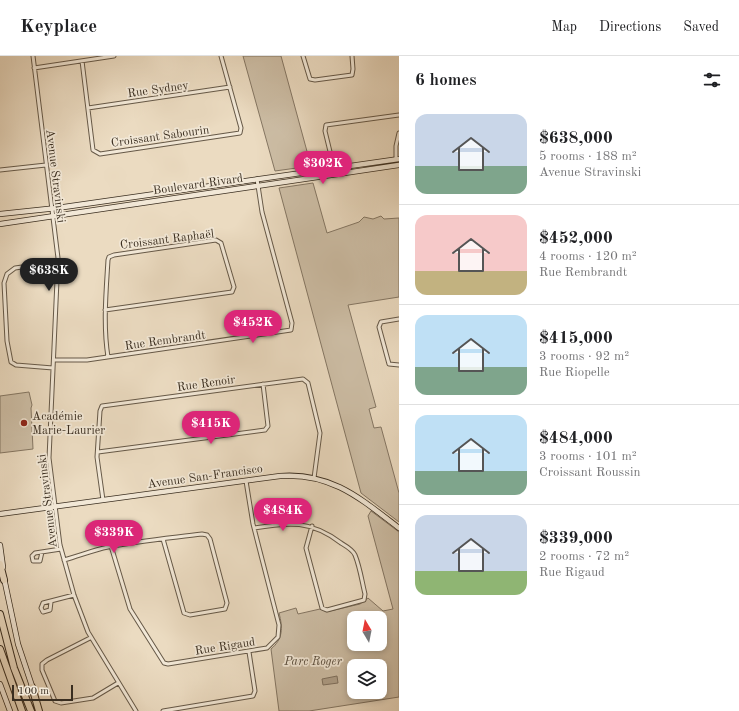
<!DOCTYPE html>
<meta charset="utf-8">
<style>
body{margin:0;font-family:"Old Standard TT",serif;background:#f2f2f2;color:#202124;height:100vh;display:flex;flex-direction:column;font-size:15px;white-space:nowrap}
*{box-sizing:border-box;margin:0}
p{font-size:13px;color:#757577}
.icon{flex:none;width:22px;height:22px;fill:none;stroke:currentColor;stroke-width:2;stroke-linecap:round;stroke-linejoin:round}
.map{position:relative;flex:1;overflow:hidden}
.panel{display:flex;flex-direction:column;background:#fff;width:340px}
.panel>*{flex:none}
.needle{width:26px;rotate:350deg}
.fabs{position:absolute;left:347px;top:555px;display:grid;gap:8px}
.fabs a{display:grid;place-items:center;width:40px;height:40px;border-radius:8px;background:#fff;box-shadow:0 2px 6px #0003;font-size:20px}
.scale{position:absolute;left:12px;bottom:10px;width:61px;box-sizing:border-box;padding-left:4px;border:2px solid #3a2e20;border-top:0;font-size:11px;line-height:14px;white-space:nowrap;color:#3a2e20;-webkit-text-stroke:3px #f2e8d7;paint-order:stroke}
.price{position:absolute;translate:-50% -34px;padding:0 9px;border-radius:14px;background:#db2777;color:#fff;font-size:13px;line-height:26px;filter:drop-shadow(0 1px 2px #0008)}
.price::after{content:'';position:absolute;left:50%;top:24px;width:12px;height:9px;margin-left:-6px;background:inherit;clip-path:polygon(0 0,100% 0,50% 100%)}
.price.selected{background:#222;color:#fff}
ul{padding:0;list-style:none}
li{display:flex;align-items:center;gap:12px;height:100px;padding:0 16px}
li+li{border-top:1px solid #e0e0e0}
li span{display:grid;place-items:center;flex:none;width:112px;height:80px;border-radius:12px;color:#555}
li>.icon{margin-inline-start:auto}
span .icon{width:48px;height:48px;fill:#fffc;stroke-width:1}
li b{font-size:17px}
h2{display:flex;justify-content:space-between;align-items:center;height:48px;padding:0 16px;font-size:17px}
header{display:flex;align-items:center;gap:24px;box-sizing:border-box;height:56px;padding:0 20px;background:#fff;border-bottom:1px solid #e0e0e0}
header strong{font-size:19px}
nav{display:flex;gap:22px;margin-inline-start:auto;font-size:14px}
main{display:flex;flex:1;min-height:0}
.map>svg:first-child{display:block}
</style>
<header>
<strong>Keyplace</strong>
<nav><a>Map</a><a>Directions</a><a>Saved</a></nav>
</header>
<main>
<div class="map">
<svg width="399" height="655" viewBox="0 0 399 655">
<rect width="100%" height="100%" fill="#ebdbc1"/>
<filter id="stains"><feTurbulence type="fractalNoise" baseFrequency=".005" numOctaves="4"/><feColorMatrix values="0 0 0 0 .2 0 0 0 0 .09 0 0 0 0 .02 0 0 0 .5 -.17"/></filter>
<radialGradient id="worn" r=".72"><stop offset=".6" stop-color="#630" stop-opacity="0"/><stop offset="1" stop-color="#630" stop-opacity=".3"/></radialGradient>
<path fill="#cdbea6" stroke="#847663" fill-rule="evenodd" d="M243,0h38l30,110 -36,5z
M313,127l14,50 32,-11 5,-5 9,2 8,-3 3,3 15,-1v79l-51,8 28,102 -7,2 5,19 7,-1 18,66v29l-38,-29 -82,-305z
M29,336l3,13 -1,3 2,41 -33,4v-57z
M371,455l28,21v165l-90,14h-30l-8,-62c12,-10 12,-21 8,-36l17,-5 2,6 22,-5 6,3 34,-8 8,-6 15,13 10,-2 -25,-93zM354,562h26v26h-26zM354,610h26v26h-26z"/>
<path fill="#afa08a" stroke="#807260" d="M337,620l1,7 -15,2 -1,-6z"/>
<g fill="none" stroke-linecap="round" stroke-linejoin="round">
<defs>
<path id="street" d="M33,0l25,202 -9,200 11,87 14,50 14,37 48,79
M303,0l7,23 5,1 37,-5 1,-6 -1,-13
M82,5l11,89 7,4 140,-21 1,-5 -20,-72
M34,12l80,-12
M88,52l142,-21
M396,103v-13l3,-13
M334,112l-9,-37 1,-6 73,-10
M0,114l46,-5
M105,254l127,-18 2,-5 -13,-44 -5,-3 -102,15 -5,2 -1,3c-2,33 -5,65 0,97
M399,263l-18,3 -2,5 10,37 10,1
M54,304h33l204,-30 1,-7 -30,-111 -5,-33
M53,312l-37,-3 -5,-3 -4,-21 -3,-58 3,-9 8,-6 43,-6
M98,396l167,-22 3,-4 -5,-42
M103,444l-6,-43 3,-46 2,-5 201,-27 5,4 12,50 -6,45
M254,472c35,-6 57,-8 87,15 5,3 12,7 14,12 5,12 7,27 10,39l-1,6 -37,10 -5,-2 -16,-60 6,-22
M111,490l19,63 34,54 4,1 99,-16 11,-11 1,-12 -26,-101 -7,-43
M42,496l-2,9h-7l-1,-5 3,-3 26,-4
M64,504c15,-4 29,-10 44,-13 31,-6 63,-9 94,-13l5,1 3,4 17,64 -2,6 -35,6 -6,-2 -21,-74
M51,546l-1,8 -7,2 -2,-4 2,-5 31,-8
M90,582l-43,22 -5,4v6l13,31 6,2 32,-5 25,-15
M163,655l90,-15 2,-5 -6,-39"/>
<path id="secondary" d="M0,158l57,-6 342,-49
M0,168l399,-59
M0,458l280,-38c51,-4 81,23 119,52
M0,489l3,22
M4,522l14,66 15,45
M0,628l10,27"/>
<path id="highway" d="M0,508l4,16
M0,558l14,54 17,43
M0,593l22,62
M32,631l7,24"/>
</defs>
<use href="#street" stroke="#665948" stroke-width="5"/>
<use href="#secondary" stroke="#3a2e20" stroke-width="6"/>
<use href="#highway" stroke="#3a2e20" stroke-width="8"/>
<use href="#street" stroke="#f2e8d7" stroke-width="3"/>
<use href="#secondary" stroke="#f2e8d7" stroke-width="4.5"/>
<use href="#highway" stroke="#ebdbc1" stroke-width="6"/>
</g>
<circle fill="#8f2418" stroke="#f2e8d7" stroke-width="1.5" cx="24" cy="367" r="4"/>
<g text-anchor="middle" stroke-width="3.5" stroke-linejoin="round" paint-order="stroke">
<g font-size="12" fill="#3a2e20" stroke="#f2e8d7">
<text transform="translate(158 33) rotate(-8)" y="4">Rue Sydney</text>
<text transform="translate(160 80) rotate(-8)" y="4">Croissant Sabourin</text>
<text transform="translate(56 120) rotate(83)" y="4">Avenue Stravinski</text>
<text transform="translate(198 128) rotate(-8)" y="4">Boulevard Rivard</text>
<text transform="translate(167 183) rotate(-7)" y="4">Croissant Raphaël</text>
<text transform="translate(165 284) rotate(-8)" y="4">Rue Rembrandt</text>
<text transform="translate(206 327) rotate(-8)" y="4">Rue Renoir</text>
<text transform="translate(205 420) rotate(-8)" y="4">Avenue San-Francisco</text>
<text transform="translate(47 445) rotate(-97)" y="4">Avenue Stravinski</text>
<text transform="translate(225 590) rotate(-9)" y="4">Rue Rigaud</text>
</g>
<g font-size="12" fill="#3a2e20" stroke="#f2e8d7" text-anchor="start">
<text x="32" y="364">Académie<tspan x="32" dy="14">Marie-Laurier</tspan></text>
</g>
<g font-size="12" font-style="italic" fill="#574b3b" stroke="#f2e8d7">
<text x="313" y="609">Parc Roger</text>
</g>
</g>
<rect width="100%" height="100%" filter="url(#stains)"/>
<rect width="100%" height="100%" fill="url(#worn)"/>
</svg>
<div class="fabs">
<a><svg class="needle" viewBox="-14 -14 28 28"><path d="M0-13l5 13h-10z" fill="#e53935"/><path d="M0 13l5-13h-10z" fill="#757577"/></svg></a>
<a><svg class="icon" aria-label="layers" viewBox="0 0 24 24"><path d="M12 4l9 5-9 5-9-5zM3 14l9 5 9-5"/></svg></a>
</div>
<div class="scale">100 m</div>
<b class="price" style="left:323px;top:129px">$302K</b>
<b class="price selected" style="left:49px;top:236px">$638K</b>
<b class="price" style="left:253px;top:288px">$452K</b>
<b class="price" style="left:211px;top:389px">$415K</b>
<b class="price" style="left:283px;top:476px">$484K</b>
<b class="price" style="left:114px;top:498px">$339K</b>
</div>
<section class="panel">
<h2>6 homes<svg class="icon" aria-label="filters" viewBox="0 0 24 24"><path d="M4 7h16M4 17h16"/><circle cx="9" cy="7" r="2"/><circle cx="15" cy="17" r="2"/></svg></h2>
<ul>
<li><span style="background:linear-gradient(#c9d6e8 65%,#7fa58c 0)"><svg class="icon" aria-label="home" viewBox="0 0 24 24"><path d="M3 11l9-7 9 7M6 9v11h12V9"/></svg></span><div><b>$638,000</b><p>5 rooms · 188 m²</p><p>Avenue Stravinski</p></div></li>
<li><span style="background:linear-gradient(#f6c9c9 70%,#c2b280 0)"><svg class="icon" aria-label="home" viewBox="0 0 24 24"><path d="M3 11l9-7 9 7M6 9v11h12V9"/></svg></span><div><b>$452,000</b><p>4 rooms · 120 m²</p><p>Rue Rembrandt</p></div></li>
<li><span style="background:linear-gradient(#bfe0f5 65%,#7fa58c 0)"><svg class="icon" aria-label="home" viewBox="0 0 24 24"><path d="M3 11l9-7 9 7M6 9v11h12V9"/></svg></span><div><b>$415,000</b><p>3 rooms · 92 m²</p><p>Rue Riopelle</p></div></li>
<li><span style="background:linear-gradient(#bfe0f5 70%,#7fa58c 0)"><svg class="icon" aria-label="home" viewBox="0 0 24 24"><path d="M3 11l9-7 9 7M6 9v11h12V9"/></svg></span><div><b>$484,000</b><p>3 rooms · 101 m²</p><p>Croissant Roussin</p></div></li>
<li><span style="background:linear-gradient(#c9d6e8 70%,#8fb573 0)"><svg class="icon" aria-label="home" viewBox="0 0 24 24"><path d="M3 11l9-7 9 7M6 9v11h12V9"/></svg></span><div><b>$339,000</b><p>2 rooms · 72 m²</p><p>Rue Rigaud</p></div></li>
</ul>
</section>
</main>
